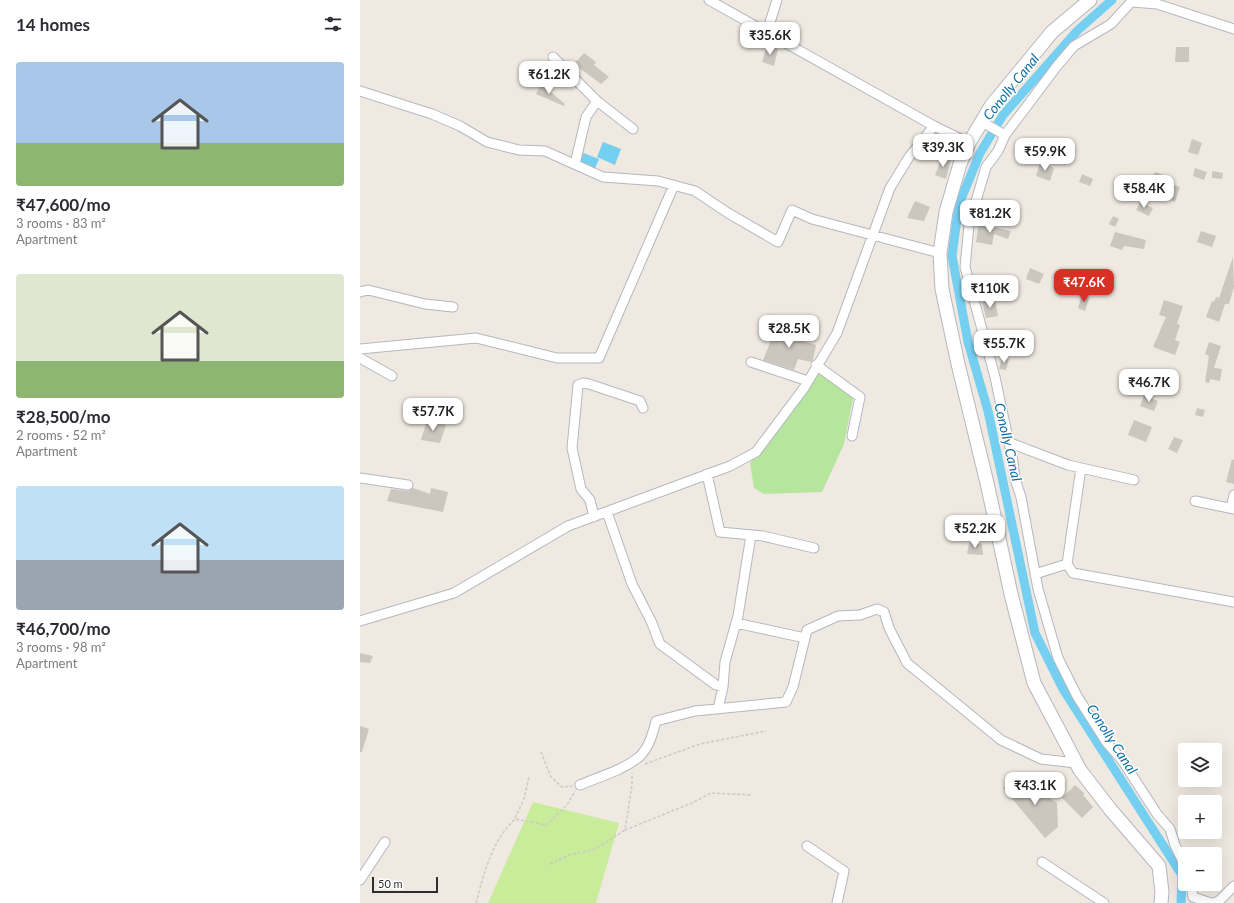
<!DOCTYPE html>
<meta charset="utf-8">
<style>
body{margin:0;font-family:Lato,sans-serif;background:#f2f2f3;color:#2b2b33;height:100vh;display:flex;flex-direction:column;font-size:15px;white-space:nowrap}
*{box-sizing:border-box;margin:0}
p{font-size:13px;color:#7c7c81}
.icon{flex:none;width:22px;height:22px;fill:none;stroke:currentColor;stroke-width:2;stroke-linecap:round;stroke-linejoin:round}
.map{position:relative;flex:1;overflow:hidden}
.sheet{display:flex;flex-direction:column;background:#fff;width:360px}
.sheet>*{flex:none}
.buttons{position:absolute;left:818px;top:743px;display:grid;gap:8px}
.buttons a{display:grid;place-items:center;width:44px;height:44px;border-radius:4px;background:#fff;box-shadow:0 4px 16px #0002;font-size:20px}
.scale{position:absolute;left:12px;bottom:10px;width:66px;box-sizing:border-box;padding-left:4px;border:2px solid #2e2e2e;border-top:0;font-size:11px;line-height:14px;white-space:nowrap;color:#2e2e2e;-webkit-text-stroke:3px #fff;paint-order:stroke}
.price{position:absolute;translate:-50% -34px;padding:0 9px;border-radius:8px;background:#fff;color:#222;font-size:13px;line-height:26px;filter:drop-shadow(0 1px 2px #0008)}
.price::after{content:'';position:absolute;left:50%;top:24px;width:12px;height:9px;margin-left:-6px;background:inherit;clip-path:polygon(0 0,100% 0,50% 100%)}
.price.on{background:#d93025;color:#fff}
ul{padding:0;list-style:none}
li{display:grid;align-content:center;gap:8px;height:212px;padding:0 16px}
li span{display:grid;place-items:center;height:124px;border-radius:4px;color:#555}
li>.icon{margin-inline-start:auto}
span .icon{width:72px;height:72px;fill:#fffc;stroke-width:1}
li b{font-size:17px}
h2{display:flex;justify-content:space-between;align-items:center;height:48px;padding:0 16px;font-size:17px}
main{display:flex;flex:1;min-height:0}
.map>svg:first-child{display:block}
</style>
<main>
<section class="sheet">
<h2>14 homes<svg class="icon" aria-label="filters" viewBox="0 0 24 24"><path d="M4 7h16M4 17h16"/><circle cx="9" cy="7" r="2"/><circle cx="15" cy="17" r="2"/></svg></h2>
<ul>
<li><span style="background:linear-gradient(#a9c7e8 65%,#8fb573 0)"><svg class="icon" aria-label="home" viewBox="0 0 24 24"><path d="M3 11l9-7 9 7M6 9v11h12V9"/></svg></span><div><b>₹47,600/mo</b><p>3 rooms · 83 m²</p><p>Apartment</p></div></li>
<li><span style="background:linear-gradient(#dfe7d0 70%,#8fb573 0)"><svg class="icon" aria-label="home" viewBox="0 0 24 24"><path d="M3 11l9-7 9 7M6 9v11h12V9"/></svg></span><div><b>₹28,500/mo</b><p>2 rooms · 52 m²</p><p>Apartment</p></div></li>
<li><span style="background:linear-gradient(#bfe0f5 60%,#9aa5b1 0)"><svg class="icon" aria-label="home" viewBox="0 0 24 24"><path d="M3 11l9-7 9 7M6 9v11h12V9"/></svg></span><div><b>₹46,700/mo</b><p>3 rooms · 98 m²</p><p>Apartment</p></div></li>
</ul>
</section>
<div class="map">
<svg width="874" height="903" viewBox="0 0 874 903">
<rect width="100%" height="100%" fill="#efe9e1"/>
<path fill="#b6e59e" d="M458,371l35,27 -9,46 -22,48 -58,2 -10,-6 -4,-25z"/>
<path fill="#c9ec9a" d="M173,802l86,21 -23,80h-108z"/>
<path fill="#75cff0" d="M243,142l18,7 -6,16 -18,-8z
M221,152l18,7 -5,12 -17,-7z"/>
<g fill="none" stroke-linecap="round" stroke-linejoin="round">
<path stroke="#75cff0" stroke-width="9" d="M752,0l-34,30 -75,85 -23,38 -21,51 -7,52 16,86 20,69 47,222 28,56 119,186 -1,28"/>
</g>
<path fill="#cbc7bf" d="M407,46l11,3 -4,17 -12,-4z
M816,47h13v15h-14z
M224,53l12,9 -2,3 15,12 -8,7 -27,-20z
M181,84l24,20 -1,2 -28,-12z
M832,139l10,4 -4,12 -10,-3z
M582,157l9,3 -5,19 -11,-4z
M680,163l14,5 -4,13 -14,-5z
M835,168l12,4 -3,8 -11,-4z
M852,171l11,2 -1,6 -10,-1z
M795,172l11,4 -5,11 -11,-4z
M722,174l11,5 -3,7 -11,-4z
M810,184l10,3 -5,15 -10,-4z
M555,201l15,6 -6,14 -17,-3z
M780,202l13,6 -4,8 -13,-6z
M753,216l6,3 -4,8 -6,-3z
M619,224l32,7 -3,8 -14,-5 -2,11 -16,-3z
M841,231l15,5 -4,11 -15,-5z
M755,232l31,8 -2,9 -20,-3 -2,4 -12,-4z
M873,257l1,30 -5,17h-4l-6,18 -13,-5 6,-16 2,1 2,-5 3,1z
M670,268l14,6 -5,10 -13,-5z
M643,278l12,1 -1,19 -12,-2z
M722,295l7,3 -4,13 -7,-3z
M635,299l3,17 -12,2 -4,-16z
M804,300l19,6 -6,18 3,1 -5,15 5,2 -5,13 -22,-8 13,-30 -7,-2z
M416,328l30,9 -3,4 13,4 -3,15 -2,2 -13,-3 -4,11 -31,-10z
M849,342l12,4 -7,22 8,1 -2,12 -10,-2 -1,4 -4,-1 4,-26 -4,-2z
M642,357l7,2 -3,11 -7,-1z
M771,370l15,5 -5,17 -15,-4z
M784,395l14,6 -4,10 -14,-5z
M837,408l8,2 -2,7 -8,-2z
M67,420l19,5 -6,18 -19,-3z
M774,420l18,7 -6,15 -18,-7z
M814,437l9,3 -6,13 -9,-4z
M872,459l2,1v24l-8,-2z
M53,488l17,6 1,-6 17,4 -5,20 -56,-11 4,-12 17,2z
M609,543l13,1 1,11 -16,-1z
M0,653l13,3 -3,7 -10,-1z
M0,726l9,3 -7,23h-2z
M659,777l38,26 1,24 -13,11 -42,-50z
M715,785l10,9 -2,1 10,12 -11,11 -20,-20z"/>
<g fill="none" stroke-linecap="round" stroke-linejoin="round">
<defs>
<path id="minor" d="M349,0l225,126 35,17
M773,0l-22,24 -37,22 -17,20 -52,69 -7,16 -12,16 -17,58 -4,42 30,110 18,85 2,17 6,18 17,92 20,69 19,38 30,47 15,17 35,54 13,15 5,16 10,21
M772,2l25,2 77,25
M407,32l10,-32
M193,57l44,44 36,28
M0,91l72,23 28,12 27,16 32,8 26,1 58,26 55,4 37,10 33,22 50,29 14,-32 20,9 128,34
M622,122l23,13
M215,164l11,-47 11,-16
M0,292l8,-2 57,14 28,3
M0,349l116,-11 81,20h42l75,-173
M0,358l32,18
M391,362l57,19
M456,365l44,32 -8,39
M648,442l60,23 66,15
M347,474l13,58 43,4 51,12
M0,478l48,7
M835,501l39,8
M871,508l3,-13
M247,512l25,72 19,37 9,23 56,41 7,2
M234,517l-4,-17 -9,-11 -9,-41 6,-63 5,-2 6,1 51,17 3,7
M707,564l14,-96
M675,574l32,-10 6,9 161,29
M0,621l94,-28 114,-67 162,-60 26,-14 48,-64 33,-55 53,-145 19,-31 25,-31
M376,623l69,15
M358,709l5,-22 2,-25 13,-46 13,-81
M220,785c19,-8 43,-15 59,-28 10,-9 14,-24 17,-36l39,-10 91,-9 7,-15 14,-57 31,-14 22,-1 17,-6 7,3 5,16 18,35 94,77 40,19 35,4
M447,846l37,25 -7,32
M682,862l62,41
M0,880l25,-38
M831,884l2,13 18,6
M854,903l6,-3 14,-14"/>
<path id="secondary" d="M730,0l-38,32 -61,74 -22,37 -9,21 -14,48 -6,41 2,36 16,75 29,119 24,111 23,89 46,87 30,39 49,57 3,26 -1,11"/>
</defs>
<use href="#minor" stroke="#b4b7c1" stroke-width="11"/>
<use href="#secondary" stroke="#b4b7c1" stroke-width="15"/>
<path stroke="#c9c9c9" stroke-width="1.5" stroke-dasharray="3 2" stroke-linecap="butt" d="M181,752l10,25 11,10 10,-1
M285,764l55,-20 66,-13
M155,818l9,-19 5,-22
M265,830l67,-27 19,-10 41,2
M190,864l19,-9 27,-6 29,-19 7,-45v-12
M116,903c8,-30 16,-62 39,-84l31,6 21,-20 8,-14"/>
<use href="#minor" stroke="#fff" stroke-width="9"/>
<use href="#secondary" stroke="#fff" stroke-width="13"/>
</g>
<g text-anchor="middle" stroke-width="3" stroke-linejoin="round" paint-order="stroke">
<g font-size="14" font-style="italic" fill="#0d6fa3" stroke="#fff">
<text transform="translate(651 87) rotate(-51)" y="5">Conolly Canal</text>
<text transform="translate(648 442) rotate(77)" y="5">Conolly Canal</text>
<text transform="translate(752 739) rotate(57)" y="5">Conolly Canal</text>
</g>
</g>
</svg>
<div class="buttons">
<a><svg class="icon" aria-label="layers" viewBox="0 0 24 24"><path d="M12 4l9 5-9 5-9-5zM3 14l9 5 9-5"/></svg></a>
<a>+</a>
<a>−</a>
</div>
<div class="scale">50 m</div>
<b class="price" style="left:410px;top:56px">₹35.6K</b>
<b class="price" style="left:189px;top:95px">₹61.2K</b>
<b class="price" style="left:583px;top:168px">₹39.3K</b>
<b class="price" style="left:685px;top:172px">₹59.9K</b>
<b class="price" style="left:784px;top:209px">₹58.4K</b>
<b class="price" style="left:630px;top:234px">₹81.2K</b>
<b class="price on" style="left:724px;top:303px">₹47.6K</b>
<b class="price" style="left:630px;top:309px">₹110K</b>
<b class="price" style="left:429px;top:349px">₹28.5K</b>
<b class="price" style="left:644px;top:364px">₹55.7K</b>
<b class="price" style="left:789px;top:403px">₹46.7K</b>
<b class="price" style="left:73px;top:432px">₹57.7K</b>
<b class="price" style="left:615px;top:549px">₹52.2K</b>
<b class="price" style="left:675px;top:806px">₹43.1K</b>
</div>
</main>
